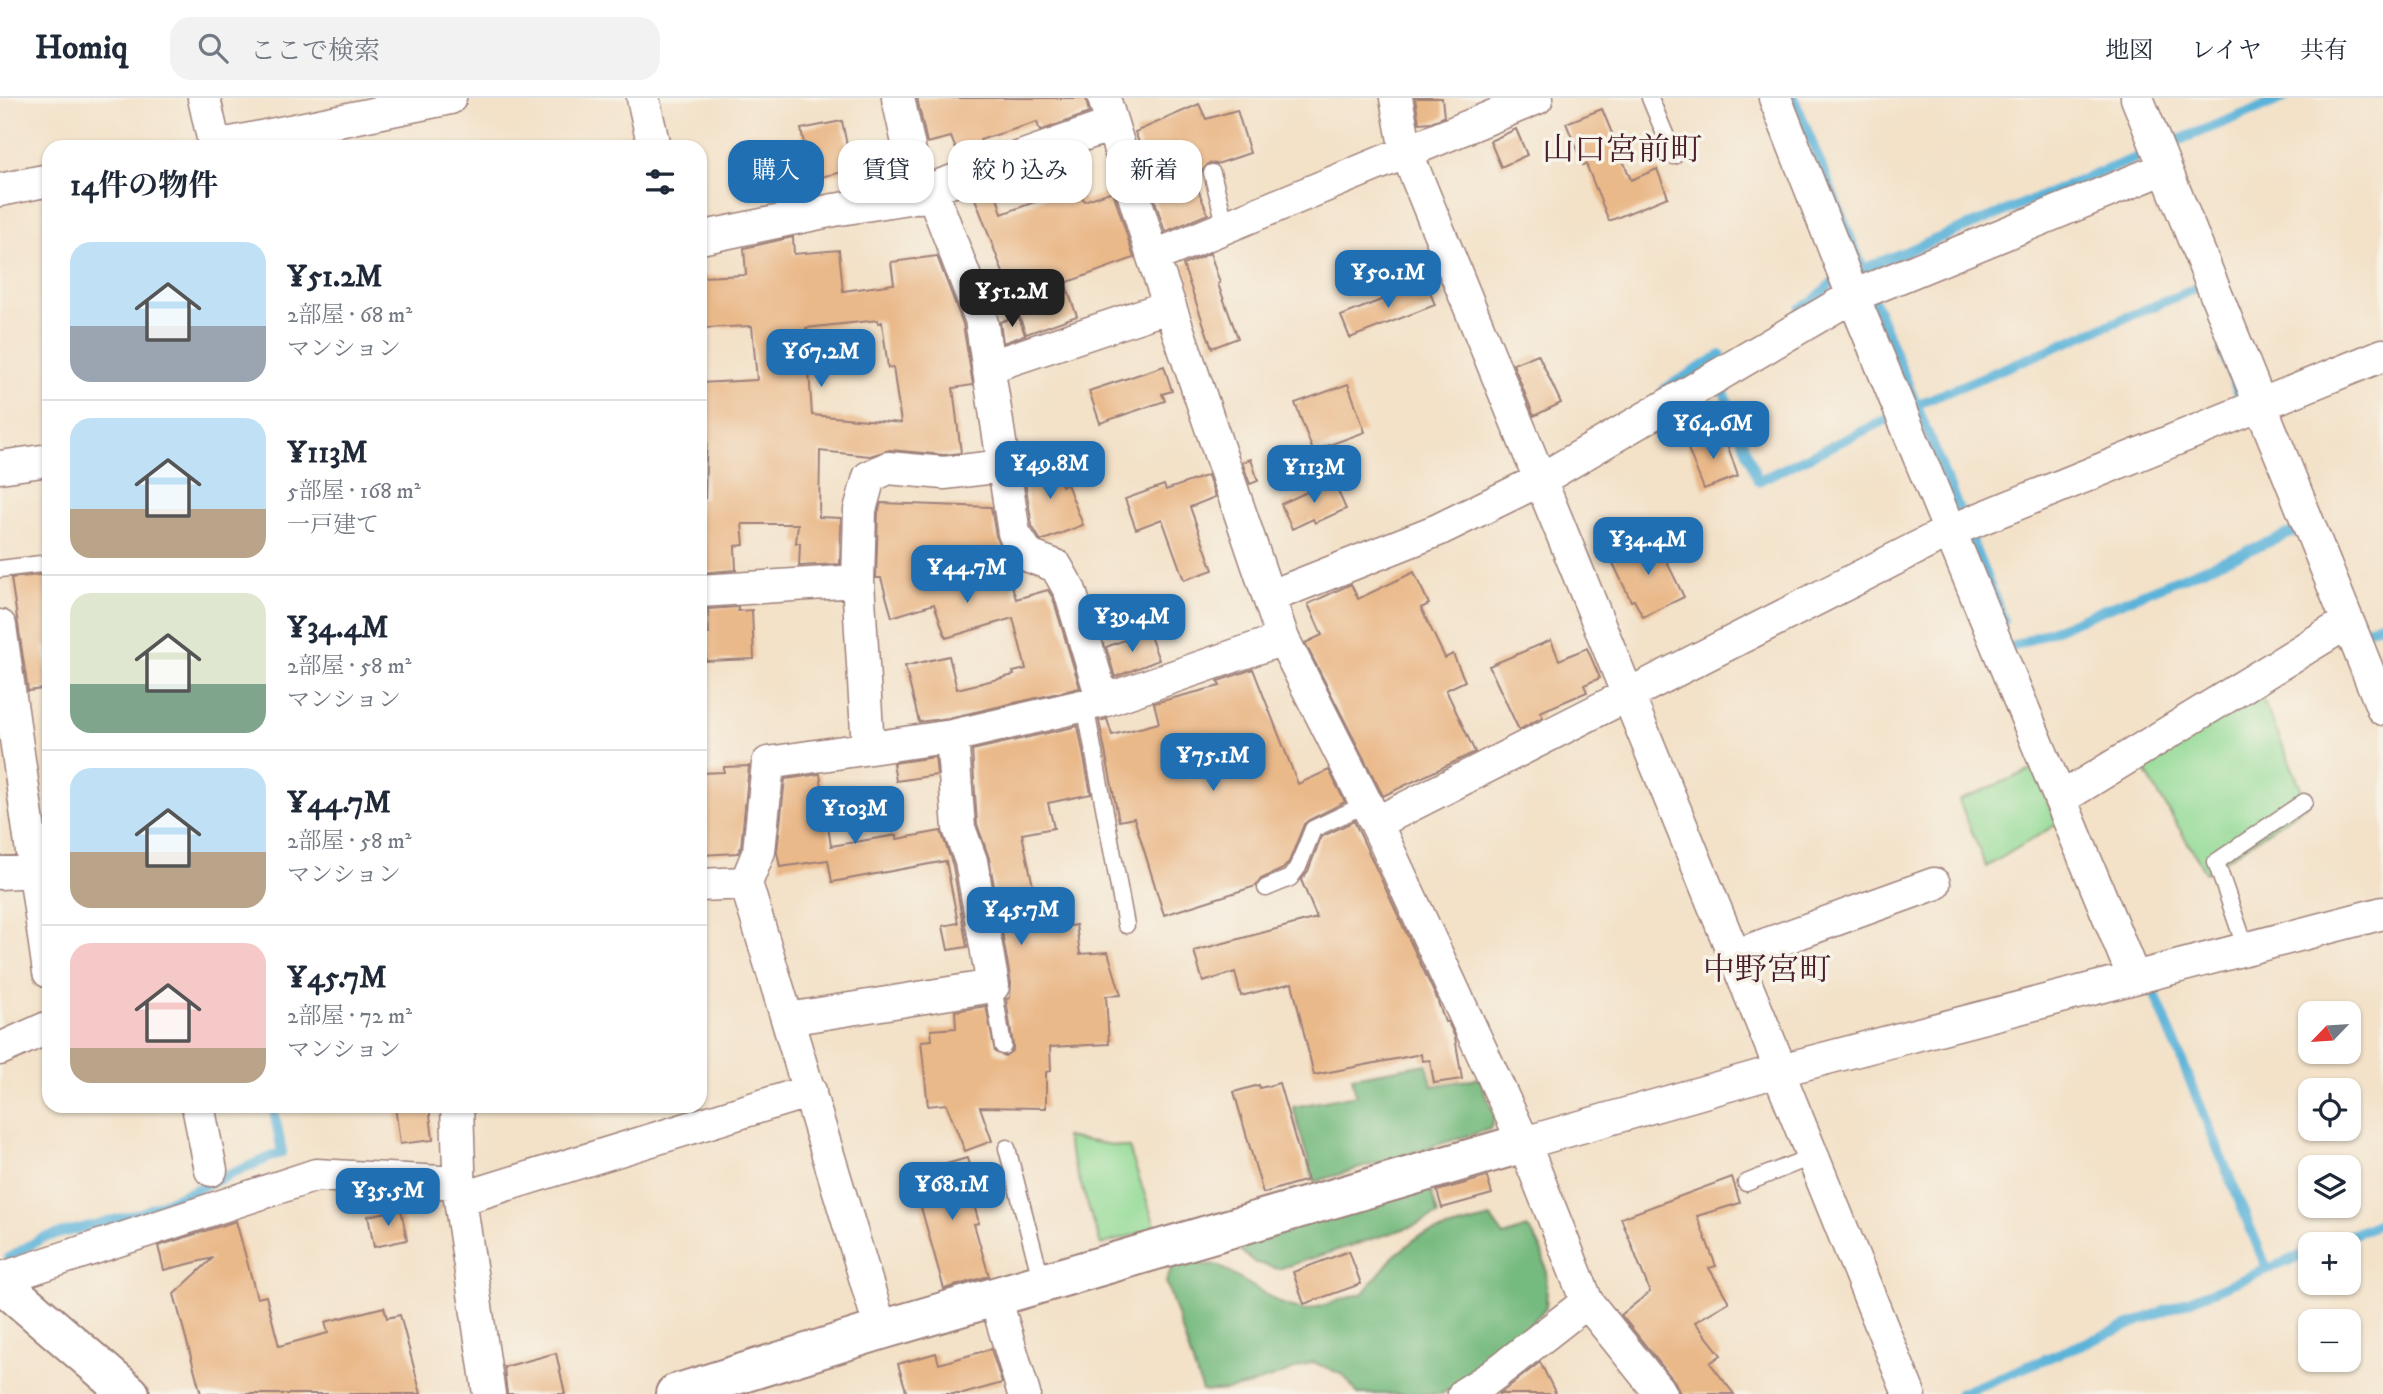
<!DOCTYPE html>
<html lang="ja">
<meta charset="utf-8">
<style>
body{margin:0;font-family:"IM FELL DW Pica","Noto Serif JP",serif;background:#f2f2f3;color:#1f2937;height:100vh;display:flex;flex-direction:column;font-size:26px;white-space:nowrap}
*{box-sizing:border-box;margin:0}
p{font-size:23px;color:#747a83}
.icon{flex:none;width:38px;height:38px;fill:none;stroke:currentColor;stroke-width:2;stroke-linecap:round;stroke-linejoin:round}
.map{position:relative;flex:1;overflow:hidden}
.sheet{position:absolute;left:42px;top:42px;width:665px;height:973px;display:flex;flex-direction:column;background:#fff;border-radius:21px;box-shadow:0 2px 5px #0004}
.sheet>*{flex:none}
.guide{position:absolute;left:728px;top:42px;width:665px;height:63px;display:flex;gap:14px}
.needle{width:46px;rotate:245deg}
.controls{position:absolute;left:2298px;top:903px;display:grid;gap:14px}
.controls a{display:grid;place-items:center;width:63px;height:63px;border-radius:14px;background:#fff;box-shadow:0 2px 5px #0004;font-size:35px}
.price{position:absolute;translate:-50% -60px;padding:0 16px;border-radius:14px;background:#1f6fb2;color:#fff;font-size:23px;line-height:46px;filter:drop-shadow(0 2px 4px #0008)}
.price::after{content:'';position:absolute;left:50%;top:42px;width:21px;height:16px;margin-left:-10px;background:inherit;clip-path:polygon(0 0,100% 0,50% 100%)}
.price.active{background:#222;color:#fff}
ul{padding:0;list-style:none}
li{display:flex;align-items:center;gap:21px;height:175px;padding:0 28px}
li+li{border-top:2px solid #e0e1e3}
li span{display:grid;place-items:center;flex:none;width:196px;height:140px;border-radius:21px;color:#555}
li>.icon{margin-inline-start:auto}
span .icon{width:84px;height:84px;fill:#fffc;stroke-width:1}
li b{font-size:30px}
h2{display:flex;justify-content:space-between;align-items:center;height:84px;padding:0 28px;font-size:30px}
.chip{padding:0 24px;border-radius:21px;background:#fff;box-shadow:0 2px 5px #0004;font-size:24px;line-height:63px}
.chip.active{background:#1f6fb2;color:#fff}
header{display:flex;align-items:center;gap:42px;box-sizing:border-box;height:98px;padding:0 35px;background:#fff;border-bottom:2px solid #e0e1e3}
header strong{font-size:33px}
nav{display:flex;gap:38px;margin-inline-start:auto;font-size:24px}
.search{width:490px;height:63px;background:#f2f2f3;display:flex;align-items:center;gap:18px;box-sizing:border-box;padding:0 24px;border-radius:21px;color:#747a83;font-size:26px}
.map>svg:first-child{display:block}
</style>
<header>
<strong>Homiq</strong>
<div class="search"><svg class="icon" aria-label="search" viewBox="0 0 24 24"><circle cx="10" cy="10" r="6"/><path d="M15 15l6 6"/></svg>ここで検索</div>
<nav><a>地図</a><a>レイヤ</a><a>共有</a></nav>
</header>
<div class="map">
<svg width="2383" height="1296" viewBox="0 0 2383 1296">
<rect width="100%" height="100%" fill="#f7f3e8"/>
<filter id="ink" filterUnits="userSpaceOnUse"><feTurbulence type="fractalNoise" baseFrequency=".0143" numOctaves="2"/><feDisplacementMap in="SourceGraphic" scale="14" xChannelSelector="R" yChannelSelector="G"/><feConvolveMatrix kernelMatrix="1 2 1 2 8 2 1 2 1" color-interpolation-filters="sRGB"/></filter>
<filter id="wash" filterUnits="userSpaceOnUse"><feTurbulence type="fractalNoise" baseFrequency=".00686" numOctaves="4" result="noise"/><feDisplacementMap in="SourceGraphic" scale="28" xChannelSelector="R" yChannelSelector="G"/><feGaussianBlur stdDeviation="1.57" result="paint"/><feColorMatrix in="noise" values="0 0 0 0 0 0 0 0 0 0 0 0 0 0 0 0 0 1.4 0 .05"/><feComposite in="paint" operator="in"/></filter>
<g filter="url(#wash)">
<rect width="100%" height="100%" fill="#f3e1c8"/>
<path fill="#92da95" stroke="#6e7c60" stroke-width="2" d="M2258,591l50,115 -102,69 -66,-110z
M2034,671l23,55 -71,43 -27,-67z
M1065,1039l64,11 27,80 -55,17z"/>
<path fill="#75ba7e" stroke="#606c54" stroke-width="2" d="M1427,966l5,22 47,-8 16,38 -5,13 -176,53 -21,-75 63,-12 -4,-18z
M1430,1090l8,27 -25,11 -135,43 -24,-7 -14,-12 17,-13z
M1491,1120l13,18 23,-8c21,20 21,54 19,80l-63,64 -42,22h-83l-15,-19 -30,-13c-35,13 -74,32 -111,29l-36,-109 5,-13 22,-11 13,8 11,-1 63,38 25,8 58,-18 31,-37 25,-20z"/>
<g fill="none" stroke-linecap="round" stroke-linejoin="round">
<path stroke="#5cb3d9" stroke-width="10" d="M1794,0l69,171 285,-116
M2169,46l115,-46
M1874,203l85,209
M1800,211l11,-6 24,-23
M2222,252l18,46
M1664,291l57,-34
M1724,294l34,89 132,-63
M1916,307l281,-117
M1970,439l34,84
M2364,532l19,-7
M2014,548l282,-115
M2151,887l116,284
M2328,1146l55,-22
M9,1160l33,-20 99,-25 141,-61 -9,-46
M1959,1296l351,-142"/>
</g>
<g id="blocks">
<path fill="#eab98a" fill-rule="evenodd" d="M917,0h169l3,15 -49,18 -3,-9 -57,18 3,11 -23,8 -9,-22 -24,6z
M1415,0h27l2,19 -13,5 -12,1z
M1199,6l7,15 31,-9 13,43 -33,11 -8,-1 -7,8 -10,4 16,39 -43,18 -18,-56 4,-2 -16,-42z
M1602,11l29,71 26,-11 11,28 -59,24 -23,-57 -3,1 -17,-42z
M842,23l10,49 -41,9 -10,-50z
M1516,31l11,26 -26,12 -11,-26z
M994,88l8,28 76,-28 6,15 29,-10 21,67 -69,25 12,33 -51,18 -53,-141z
M793,139l1,17 45,-4 4,41 51,-7 -3,-22 46,-6 26,68 10,61 -20,3 8,65 -17,2 -54,-5 -20,6 -50,-5 -1,66 22,1 -1,46 -41,2 1,-23h-4l2,-19h-56l2,21 -9,1 1,24 -36,3v-73l5,-1 2,-71h-7v-45l57,-3 -5,-54 -49,2 -2,-51 45,-2 -2,-27zM878,222v3l4,-1 6,46 5,-1 8,56 -89,-8 -6,-87z
M1210,155l10,30 -2,1 20,54 -26,10 -29,-83z
M1426,184l9,23 -85,33 -9,-22z
M1018,217l7,20 -22,8 -3,-21z
M1538,256l23,49 -27,13 -21,-52z
M1164,268l8,25 -10,3 3,7 -65,22 -11,-32z
M1348,286l17,48 -52,19 -18,-48z
M1723,334l15,44 -34,13 -17,-43z
M1052,359l10,29 5,-2 16,41 -42,16 -9,-15 -9,-57z
M1251,361l7,22 -8,3 -8,-22z
M1208,377l7,22 -25,10 23,63 -29,10 -22,-61 -26,10 -11,-30 39,-14 2,5z
M1333,382l13,29 -31,14 -2,-4 -21,10 -11,-25z
M881,405l110,4 5,29 10,19 -3,1 13,43 32,-9 5,8 27,90 -131,30 -30,4 -14,-56 44,-10 8,33 57,-14 -1,-3 13,-3 -13,-51 -67,20 -12,-34 -42,13 -11,-39h-5l2,-65z
M1658,439l11,22 -3,1 18,37 -41,20 -9,-17 -3,1 -18,-38 3,-2 -2,-3z
M1414,474l15,32 -8,4 24,50 8,-4 12,27 -19,9 29,62 -92,44 -78,-153 17,-8 -14,-31 43,-20 7,15z
M49,476v72l-6,1 6,41 -21,3 -17,-113z
M738,509v4l14,-1 2,49 -48,2 -1,-27h4l-1,-25z
M1148,533l11,29 -44,17 -9,-30z
M1551,542l8,20 28,-12 13,30 -16,7 3,7 -47,20 3,5 -24,13 -30,-64z
M1253,571l45,115 31,-14 16,32 -36,18 -5,4 -15,38 -6,7 -22,10 -5,7 -92,29 -30,-97 -15,3 -20,-100 8,-2 5,16 47,-12 -5,-20 66,-17 -2,-5z
M1078,628l13,68 -43,9 6,25 -32,6 20,94 4,-1 1,3 29,-5 4,29 28,-2 13,43 -15,1 3,48 -59,3 1,24 -5,1v36l-66,-1 12,34 -27,10 -19,-47 -18,2 -7,-65 11,-1 -1,-10 25,-2 -1,-17 31,-5 9,46 10,4 8,-6v-5l-7,-46 4,-1 1,-15 -22,-125 -12,-34 -5,-74z
M935,659l2,18 -41,6 -3,-18z
M749,668l-8,81 -3,6 -38,2v-82l24,-1v-5z
M820,676l11,72 66,-11v4l44,-8 12,35 14,81 -19,3 -5,-24 15,-3 -12,-62 -114,21 -4,-22 -48,7 -3,-15 8,-73z
M1354,723l83,178 8,23h3l7,15 7,42 -28,4 -4,-23 -8,1 -1,-7 -107,21 -22,-92 -51,13 -6,-24 -32,10 -9,-31 123,-33 -16,-38 7,-9 13,-34z
M1279,985l28,97 -44,13 -29,-101 25,-7 1,3z
M395,1008h34l4,34 -33,4z
M967,1060l8,28 -6,1 10,36 -5,1 15,52 -45,13 -27,-96 3,-1 -5,-19z
M1487,1079l5,17 -50,14 -5,-17z
M1732,1079l8,26 -43,13 19,50 -7,2 20,34 -34,20 26,33 -11,8 24,31h-54l-5,-12 -54,-67 29,-23 -29,-74z
M401,1111l6,31 -33,7 -6,-31z
M236,1123l21,77 9,-2 13,50 49,-13 -3,-11 59,-15 3,11 13,-3 21,79h-220l-27,-100 39,-36 -49,12 -6,-24z
M1349,1153l12,33 -57,20 -11,-32z
M991,1251l11,34 -39,11h-56l-9,-30 38,-11 3,11z
M556,1255l9,41h-58l-3,-27z
M1540,1264l16,32h-58l4,-2z"/>
</g>
</g>
<g filter="url(#ink)">
<use href="#blocks" fill-opacity="0" stroke="#9e807a" stroke-width="2"/>
<g fill="none" stroke-linecap="round" stroke-linejoin="round">
<defs>
<path id="lane" d="M1650,0l24,58
M1212,75l14,54
M0,471l49,-6
M1085,607l41,220
M1266,790l24,-10 8,-11 15,-38 53,-25
M2246,851l-30,-87 88,-60
M993,888l10,60
M1007,1050l35,135
M1746,1085l67,-27"/>
<path id="street" d="M204,0l11,49
M643,0l11,49
M898,0l22,99
M1104,0l49,159 130,382 93,184 148,320 63,159 74,92
M1396,0l10,53 375,919
M1775,0l78,198 281,682
M2137,0l246,611
M212,49l238,-49
M0,92l49,-10
M933,96l48,125 33,214 15,23 27,10 14,25 33,110
M700,140l134,-28 99,-16 6,-8 172,-61
M1153,159l384,-159
M988,269l182,-61
M0,369l49,-7
M700,493l158,-10
M1269,499l169,-67 102,-50 313,-184 312,-128
M0,528l49,346
M868,650l-10,-167 2,-71 9,-33 19,-9 56,5 60,-7
M2060,701l288,-177
M1376,725l574,-292 433,-176
M0,775l35,-2
M700,787l46,-2
M1734,858l200,-72
M788,921l205,-33 -22,-125 -12,-33 -7,-92
M0,951l49,-22
M1778,973l131,323
M198,1008l13,64
M457,1008l3,93 29,195
M1524,1045l257,-73 602,-157
M460,1101l350,-108
M0,1181l316,-104 143,8
M995,1199l29,97
M881,1232l-135,-447 13,-32 9,-88 184,-27 151,-35 180,-62
M1464,1296l27,-17 96,-75"/>
<path id="secondary" d="M0,1184l130,112
M675,1296l206,-64 643,-187"/>
</defs>
<use href="#lane" stroke="#9e807a" stroke-width="19"/>
<use href="#street" stroke="#9e807a" stroke-width="35"/>
<use href="#secondary" stroke="#9e807a" stroke-width="42"/>
<use href="#lane" stroke="#fff" stroke-width="16"/>
<use href="#street" stroke="#fff" stroke-width="32"/>
<use href="#secondary" stroke="#fff" stroke-width="38"/>
</g>
</g>
<g text-anchor="middle" stroke-width="7" stroke-linejoin="round" paint-order="stroke">
<g font-size="32" fill="#4a1f2b" stroke="#f7f3e8">
<text x="1622" y="62">山口宮前町</text>
<text x="1767" y="882">中野宮町</text>
</g>
</g>
</svg>
<div class="controls">
<a><svg class="needle" viewBox="-14 -14 28 28"><path d="M0-13l5 13h-10z" fill="#e53935"/><path d="M0 13l5-13h-10z" fill="#747a83"/></svg></a>
<a><svg class="icon" aria-label="locate" viewBox="0 0 24 24"><circle cx="12" cy="12" r="6"/><path d="M12 2v4M12 18v4M2 12h4M18 12h4"/></svg></a>
<a><svg class="icon" aria-label="layers" viewBox="0 0 24 24"><path d="M12 4l9 5-9 5-9-5zM3 14l9 5 9-5"/></svg></a>
<a>+</a>
<a>−</a>
</div>
<b class="price" style="left:1388px;top:212px">¥50.1M</b>
<b class="price active" style="left:1012px;top:231px">¥51.2M</b>
<b class="price" style="left:821px;top:291px">¥67.2M</b>
<b class="price" style="left:1713px;top:363px">¥64.6M</b>
<b class="price" style="left:1050px;top:403px">¥49.8M</b>
<b class="price" style="left:1314px;top:407px">¥113M</b>
<b class="price" style="left:1648px;top:479px">¥34.4M</b>
<b class="price" style="left:967px;top:507px">¥44.7M</b>
<b class="price" style="left:1132px;top:556px">¥39.4M</b>
<b class="price" style="left:1213px;top:695px">¥75.1M</b>
<b class="price" style="left:855px;top:748px">¥103M</b>
<b class="price" style="left:1021px;top:849px">¥45.7M</b>
<b class="price" style="left:952px;top:1124px">¥68.1M</b>
<b class="price" style="left:388px;top:1130px">¥35.5M</b>
<div class="guide">
<a class="chip active">購入</a>
<a class="chip">賃貸</a>
<a class="chip">絞り込み</a>
<a class="chip">新着</a>
</div>
<section class="sheet">
<h2>14件の物件<svg class="icon" aria-label="filters" viewBox="0 0 24 24"><path d="M4 7h16M4 17h16"/><circle cx="9" cy="7" r="2"/><circle cx="15" cy="17" r="2"/></svg></h2>
<ul>
<li><span style="background:linear-gradient(#bfe0f5 60%,#9aa5b1 0)"><svg class="icon" aria-label="home" viewBox="0 0 24 24"><path d="M3 11l9-7 9 7M6 9v11h12V9"/></svg></span><div><b>¥51.2M</b><p>2部屋 · 68 m²</p><p>マンション</p></div></li>
<li><span style="background:linear-gradient(#bfe0f5 65%,#b9a48a 0)"><svg class="icon" aria-label="home" viewBox="0 0 24 24"><path d="M3 11l9-7 9 7M6 9v11h12V9"/></svg></span><div><b>¥113M</b><p>5部屋 · 168 m²</p><p>一戸建て</p></div></li>
<li><span style="background:linear-gradient(#dfe7d0 65%,#7fa58c 0)"><svg class="icon" aria-label="home" viewBox="0 0 24 24"><path d="M3 11l9-7 9 7M6 9v11h12V9"/></svg></span><div><b>¥34.4M</b><p>2部屋 · 58 m²</p><p>マンション</p></div></li>
<li><span style="background:linear-gradient(#bfe0f5 60%,#b9a48a 0)"><svg class="icon" aria-label="home" viewBox="0 0 24 24"><path d="M3 11l9-7 9 7M6 9v11h12V9"/></svg></span><div><b>¥44.7M</b><p>2部屋 · 58 m²</p><p>マンション</p></div></li>
<li><span style="background:linear-gradient(#f6c9c9 75%,#b9a48a 0)"><svg class="icon" aria-label="home" viewBox="0 0 24 24"><path d="M3 11l9-7 9 7M6 9v11h12V9"/></svg></span><div><b>¥45.7M</b><p>2部屋 · 72 m²</p><p>マンション</p></div></li>
</ul>
</section>
</div>
